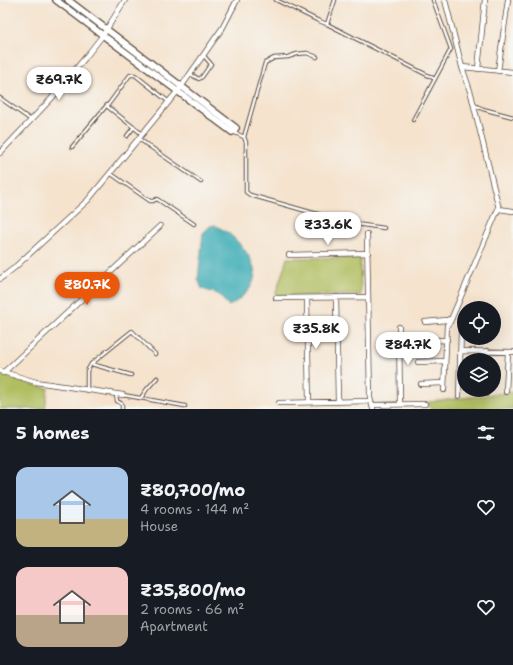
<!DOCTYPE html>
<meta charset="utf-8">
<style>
body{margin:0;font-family:"Shantell Sans",sans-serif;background:#242831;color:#f1f3f6;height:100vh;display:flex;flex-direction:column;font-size:15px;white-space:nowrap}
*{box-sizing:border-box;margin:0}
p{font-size:13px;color:#9ea1a6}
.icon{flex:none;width:22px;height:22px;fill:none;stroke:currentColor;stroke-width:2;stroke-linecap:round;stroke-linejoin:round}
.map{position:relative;height:409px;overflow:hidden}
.drawer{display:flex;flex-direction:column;background:#171b24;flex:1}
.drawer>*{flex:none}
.tools{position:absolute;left:457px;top:301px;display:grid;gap:8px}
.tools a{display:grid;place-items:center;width:44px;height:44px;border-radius:50%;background:#171b24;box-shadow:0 4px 16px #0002;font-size:20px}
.price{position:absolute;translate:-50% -34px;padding:0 9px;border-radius:14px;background:#fff;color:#222;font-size:13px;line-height:26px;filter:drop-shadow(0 1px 2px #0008)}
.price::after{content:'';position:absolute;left:50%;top:24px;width:12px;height:9px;margin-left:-6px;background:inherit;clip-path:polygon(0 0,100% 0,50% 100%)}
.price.active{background:#ea580c;color:#fff}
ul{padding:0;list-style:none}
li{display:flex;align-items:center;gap:12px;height:100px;padding:0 16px}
li span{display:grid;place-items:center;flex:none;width:112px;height:80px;border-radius:12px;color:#555}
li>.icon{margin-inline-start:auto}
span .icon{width:48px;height:48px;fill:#fffc;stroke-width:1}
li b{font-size:17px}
h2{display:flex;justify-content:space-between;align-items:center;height:48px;padding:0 16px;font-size:17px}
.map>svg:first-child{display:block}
</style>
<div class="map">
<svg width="513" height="409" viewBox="0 0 513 409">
<rect width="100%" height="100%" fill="#f6f6f2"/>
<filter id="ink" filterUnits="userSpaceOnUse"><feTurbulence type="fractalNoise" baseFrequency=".025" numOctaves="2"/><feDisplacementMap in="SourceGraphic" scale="8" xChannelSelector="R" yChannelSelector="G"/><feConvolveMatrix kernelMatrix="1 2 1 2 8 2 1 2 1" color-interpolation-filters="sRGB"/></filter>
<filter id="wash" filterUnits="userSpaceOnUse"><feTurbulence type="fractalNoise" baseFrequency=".012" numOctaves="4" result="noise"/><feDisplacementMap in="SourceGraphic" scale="16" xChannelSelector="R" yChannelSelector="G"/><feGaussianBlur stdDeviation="0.9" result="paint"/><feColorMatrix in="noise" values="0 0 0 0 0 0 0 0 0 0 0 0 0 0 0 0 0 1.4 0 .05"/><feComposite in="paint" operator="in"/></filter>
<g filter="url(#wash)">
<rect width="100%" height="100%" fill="#f5e3ce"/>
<path fill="#b1be60" stroke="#76743f" d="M287,258h73l1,37 -86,1z
M0,374l33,11 15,3 -3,21h-45z
M513,392v17h-83l-2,-7z"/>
<path fill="#3aacb5" stroke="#3a6b6a" d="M215,225c6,4 13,7 18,12 16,16 32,37 13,56 -6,5 -10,10 -17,13l-11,-12 -16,-5 -4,-10 5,-46 7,-7z"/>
</g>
<g filter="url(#ink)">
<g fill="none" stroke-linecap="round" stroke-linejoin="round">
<defs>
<path id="service" d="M276,0l43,21 8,3 108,55
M327,24l8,-24
M190,74l9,5 3,-2 9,-13 -7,-8
M0,98l31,22
M474,105l9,4 30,8
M413,120l38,-71 -18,-49
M233,132l11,5 2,5v50l4,3 99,28 35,5
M142,134l-34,-27v-2l22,-30h5l34,27
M127,136l7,-9
M244,137l21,-74 9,-5 14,-1 9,-3 10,-1 10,4
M139,139l62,43
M72,147l35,-42
M110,173l40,28h3l4,-2 37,25
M91,364l40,11
M87,389v-18l4,-7 41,-33 23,23
M116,395l1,6 5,3v5
M123,395l62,11
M141,398l6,-9 10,-11"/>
<path id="minor" d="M445,0l17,67 9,27 28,115 14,2
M462,67l51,5
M478,69l7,-69
M498,71l10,-71
M0,153l51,-54 34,-41 18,-23 22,-35
M367,234l3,164 3,11
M289,255l79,-2
M0,279l14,-11 74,-68 93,-113 42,-60 14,-27
M336,297l2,105
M276,298l92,-1
M307,298l2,104
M425,322l22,-2 5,-2
M399,327l1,77
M414,341l33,-1
M461,351l52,1
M487,360v-9
M418,362l27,-1
M0,371l36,11 87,13
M3,373l157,-147
M421,384l23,-1
M444,390l3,-65 3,-3 49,-115
M506,392l2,-40
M486,394v-4
M459,396l2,-65
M279,403l92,-2
M372,405l53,-1"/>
<path id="tertiary" d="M56,0l176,132 4,-4 -168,-128"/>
</defs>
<use href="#service" stroke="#574638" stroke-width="4.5"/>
<use href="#minor" stroke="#574638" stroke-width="6"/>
<use href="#tertiary" stroke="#574638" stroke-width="8"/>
<use href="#service" stroke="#fff" stroke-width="2.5"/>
<use href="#minor" stroke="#fff" stroke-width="4.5"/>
<use href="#tertiary" stroke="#fff" stroke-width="5.5"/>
</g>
</g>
</svg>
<div class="tools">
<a><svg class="icon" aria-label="locate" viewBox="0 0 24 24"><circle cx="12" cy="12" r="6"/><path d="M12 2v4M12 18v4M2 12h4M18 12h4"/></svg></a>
<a><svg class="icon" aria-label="layers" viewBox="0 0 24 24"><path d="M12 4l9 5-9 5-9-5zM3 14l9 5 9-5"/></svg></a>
</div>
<b class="price" style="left:59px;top:101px">₹69.7K</b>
<b class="price" style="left:328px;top:246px">₹33.6K</b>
<b class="price active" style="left:87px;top:306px">₹80.7K</b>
<b class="price" style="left:316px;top:350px">₹35.8K</b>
<b class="price" style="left:408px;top:366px">₹84.7K</b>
</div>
<section class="drawer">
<h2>5 homes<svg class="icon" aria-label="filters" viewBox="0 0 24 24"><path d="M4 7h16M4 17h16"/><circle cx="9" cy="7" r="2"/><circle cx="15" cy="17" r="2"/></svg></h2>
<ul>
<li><span style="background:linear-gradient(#a9c7e8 65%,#c2b280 0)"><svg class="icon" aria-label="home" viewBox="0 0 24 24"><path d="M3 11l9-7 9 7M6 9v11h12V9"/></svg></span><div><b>₹80,700/mo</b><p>4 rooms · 144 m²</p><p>House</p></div><svg class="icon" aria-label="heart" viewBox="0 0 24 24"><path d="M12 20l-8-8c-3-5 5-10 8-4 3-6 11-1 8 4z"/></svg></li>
<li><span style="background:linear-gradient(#f6c9c9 60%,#b9a48a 0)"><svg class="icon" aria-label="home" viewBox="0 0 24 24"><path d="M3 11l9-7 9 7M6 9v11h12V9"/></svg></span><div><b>₹35,800/mo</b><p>2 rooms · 66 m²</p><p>Apartment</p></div><svg class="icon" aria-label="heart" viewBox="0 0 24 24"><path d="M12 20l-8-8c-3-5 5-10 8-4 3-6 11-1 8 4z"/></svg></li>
</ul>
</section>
